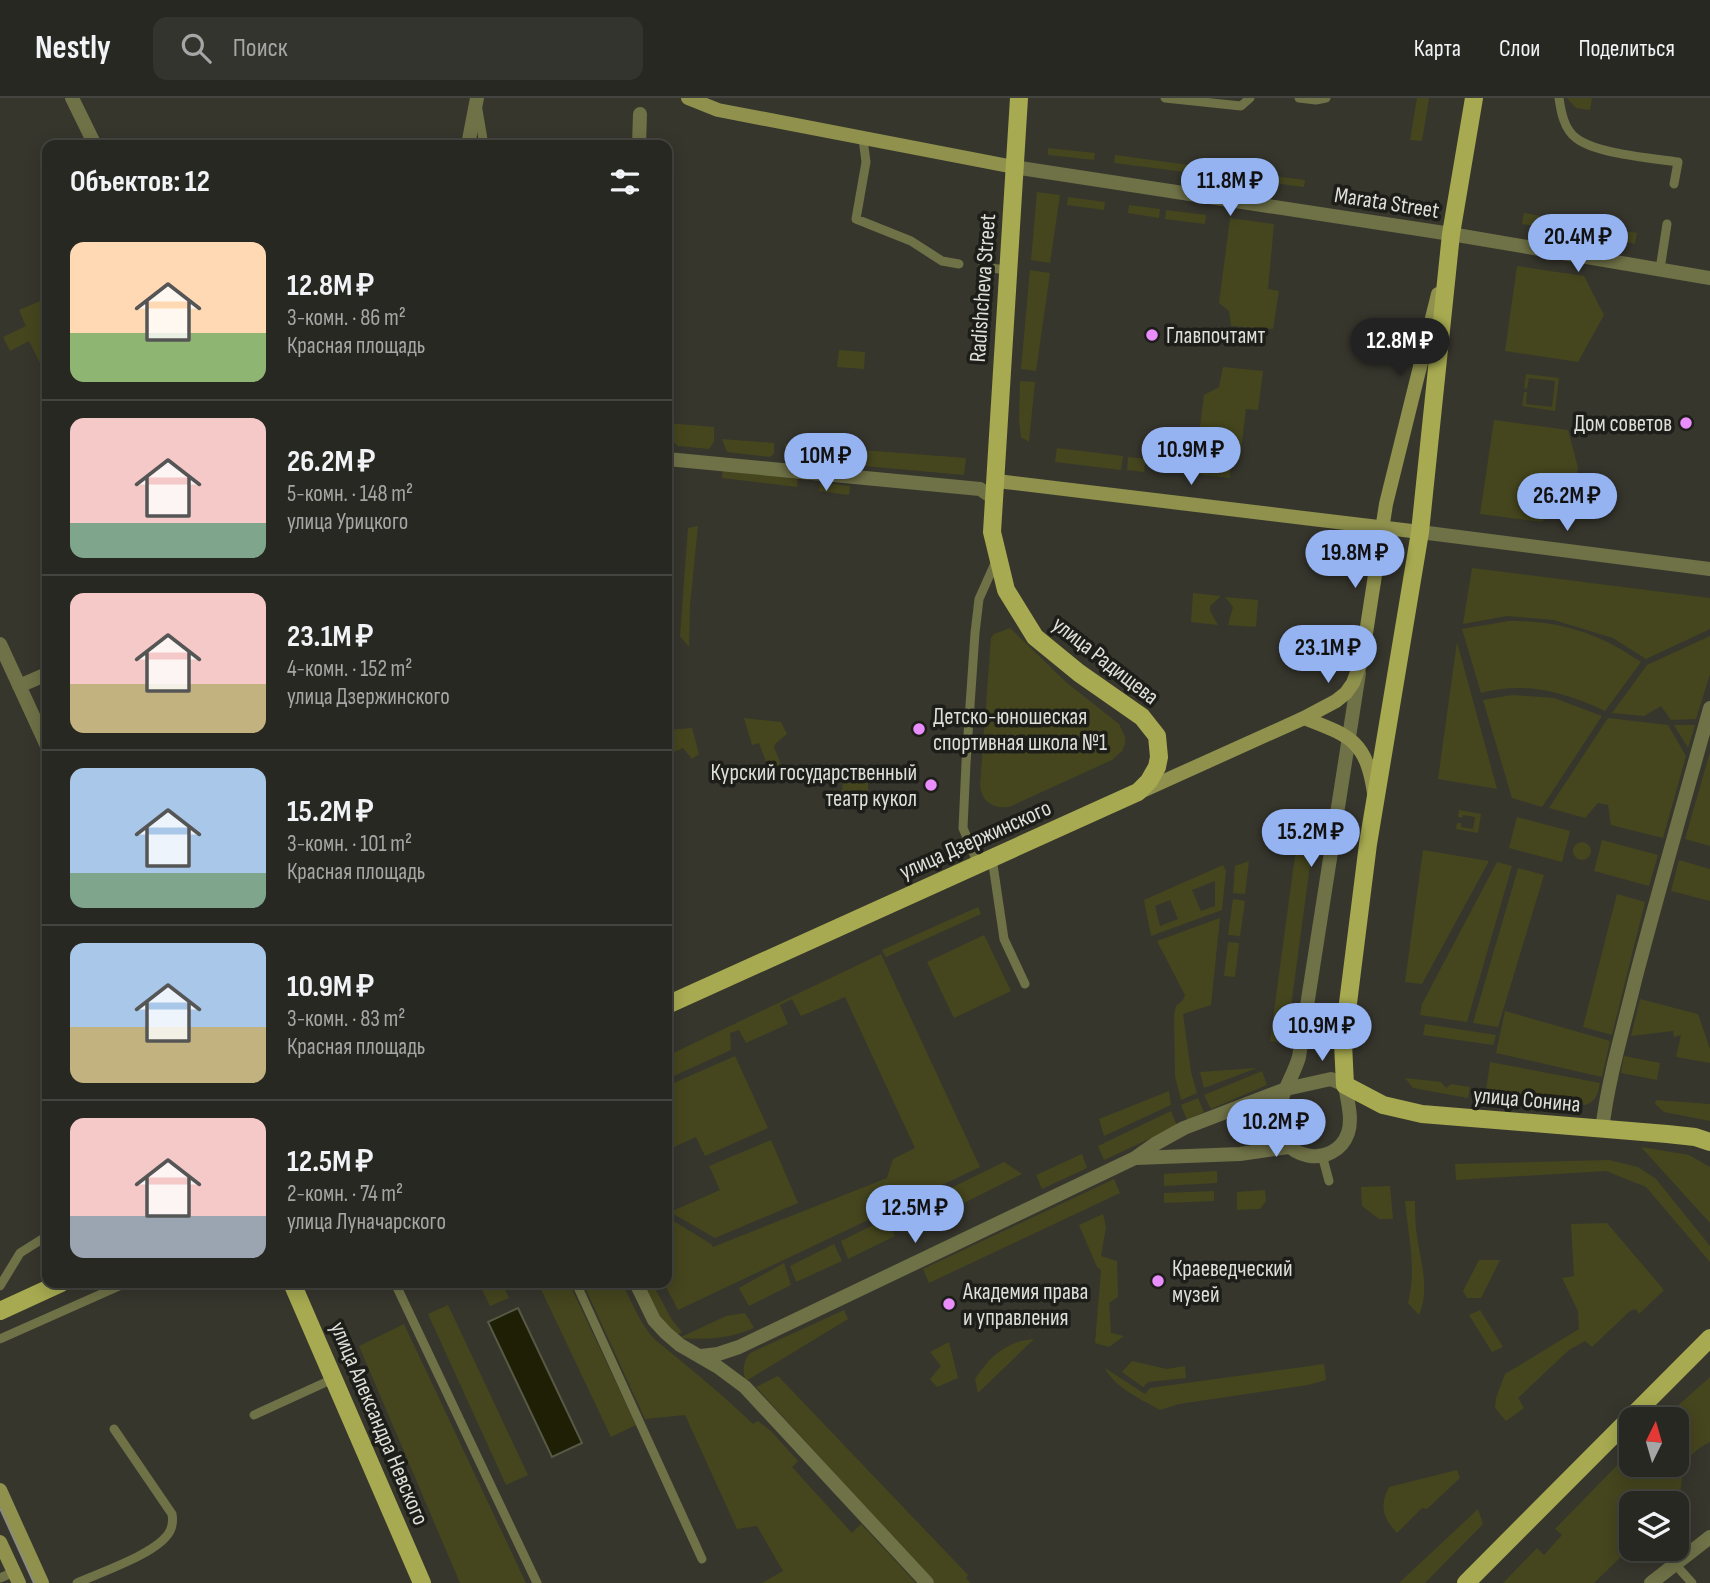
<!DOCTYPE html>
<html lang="ru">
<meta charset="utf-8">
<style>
body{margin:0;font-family:"Sofia Sans Condensed",sans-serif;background:#34342f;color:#f1f3f6;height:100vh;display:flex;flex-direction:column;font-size:26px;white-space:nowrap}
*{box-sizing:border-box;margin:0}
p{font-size:23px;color:#a5a6a5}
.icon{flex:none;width:38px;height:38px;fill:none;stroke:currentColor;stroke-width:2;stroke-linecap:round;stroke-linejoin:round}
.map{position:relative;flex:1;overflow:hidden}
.side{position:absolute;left:42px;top:42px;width:630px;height:1148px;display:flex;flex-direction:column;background:#282822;border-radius:14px;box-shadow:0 4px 18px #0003,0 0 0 2px #444440}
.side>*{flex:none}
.needle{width:46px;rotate:5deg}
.fabs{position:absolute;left:1619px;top:1309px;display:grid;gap:14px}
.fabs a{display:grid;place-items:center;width:70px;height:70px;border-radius:14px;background:#282822;box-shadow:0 4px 18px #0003,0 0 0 2px #444440;font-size:35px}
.price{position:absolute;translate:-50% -60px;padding:0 16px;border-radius:24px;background:#95b2f1;color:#111;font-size:23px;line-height:46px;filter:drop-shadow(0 2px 4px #0008)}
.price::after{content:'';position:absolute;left:50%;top:42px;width:21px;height:16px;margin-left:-10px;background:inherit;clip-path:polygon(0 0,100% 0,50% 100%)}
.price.selected{background:#222;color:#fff}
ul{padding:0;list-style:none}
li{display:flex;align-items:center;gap:21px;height:175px;padding:0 28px}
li+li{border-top:2px solid #444440}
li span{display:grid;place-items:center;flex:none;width:196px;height:140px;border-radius:14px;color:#555}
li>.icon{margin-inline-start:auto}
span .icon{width:84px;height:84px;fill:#fffc;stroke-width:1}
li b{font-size:30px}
h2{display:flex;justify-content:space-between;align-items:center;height:84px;padding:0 28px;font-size:30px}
header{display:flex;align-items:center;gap:42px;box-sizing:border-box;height:98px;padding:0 35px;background:#282822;border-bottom:2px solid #444440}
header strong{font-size:33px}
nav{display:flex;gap:38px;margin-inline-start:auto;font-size:24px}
.search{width:490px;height:63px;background:#34342f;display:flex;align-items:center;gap:18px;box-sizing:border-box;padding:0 24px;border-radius:14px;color:#a5a6a5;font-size:26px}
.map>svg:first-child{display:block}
</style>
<header>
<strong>Nestly</strong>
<div class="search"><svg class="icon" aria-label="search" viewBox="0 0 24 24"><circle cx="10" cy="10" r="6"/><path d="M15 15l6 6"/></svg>Поиск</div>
<nav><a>Карта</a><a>Слои</a><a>Поделиться</a></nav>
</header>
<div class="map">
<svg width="1710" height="1485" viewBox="0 0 1710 1485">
<rect width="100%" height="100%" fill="#36362d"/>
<path fill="#45461e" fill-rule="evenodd" d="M1417,0h12l-7,43 -12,-1z
M1567,0h25l-2,12 -14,-2z
M1048,50l47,5 -1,7 -46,-5z
M1115,57l111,15 -1,7 -111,-14z
M1235,73l70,9 -1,7 -70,-9z
M1037,94l23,3 -10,68 -19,-3z
M1068,99l37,5 -1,8 -37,-5z
M1129,107l31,4 -1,9 -31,-5z
M1166,112l40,5 -1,9 -40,-5z
M1524,115l113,20 -2,11 -113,-20z
M1230,120l44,6 -6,65 11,2 -6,38 -42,-3 -2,-15 -10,-8z
M1517,168l67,10 20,39 -26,47 -73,-11z
M1030,172l20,3 -14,98 -15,-2z
M47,200v79l-18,-36 -19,10 -7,-14 23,-11 -7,-16z
M839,252l26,2 -1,17 -27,-2z
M1223,269l40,4 -5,39 -12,-1 -6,50 -9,-1 -1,20 -36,-4 10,-79 15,-8z
M1526,276l33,4 -4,33 -33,-5 2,-14h3l-1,12 26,3 3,-26 -26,-3 -2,11 -3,-1z
M1020,283l15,1 -6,60 -8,-5 -2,-17z
M1494,322l74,10 10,38 -5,28 -31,26 -62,-8z
M667,325l47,4v15l-5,7 -31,-3 -11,-10z
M722,341l52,4v10l-4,4 -43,-5z
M784,346l182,14 -2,17 -167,-15 -7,-5z
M1057,350l66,8 -2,14 -66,-8z
M1128,359l40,4 -1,4 -22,-2 -1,9 -17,-2z
M723,371l75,9 -1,9 -75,-9z
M820,384l30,4 -1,9 -30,-4z
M698,428l-8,79 -1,42 -9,-11 8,-108z
M1472,470l238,30v31l-64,30 -33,-21 -59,-18 -47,-4 -44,8z
M1193,495l28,3 -11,10v5l8,14 -27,-3z
M1225,499l33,3 -2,27 -28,-2 5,-18z
M1509,523c52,0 89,12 132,41l-36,49c-40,-19 -80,-30 -124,-18l-19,-64z
M1010,530l57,55 52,41 6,13v7l-3,7 -10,9 -103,47c-16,2 -27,-5 -29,-21l11,-148 3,-4z
M1710,538v38l-14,45 -25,1 -10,-14 -17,10 -32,-3 35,-48z
M1457,544l40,147 -59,-10z
M47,588v37l-7,-17 2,-17z
M1512,597l42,3 48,18 -60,91 -30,-9 -29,-98z
M744,620l37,4 6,12 -11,9 -2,4 10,25 -12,6 -13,-35 -7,2z
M1608,620l60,7 18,31 -23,82 -52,-13 -3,-20 -10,-2 -13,15 -36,-10z
M1674,627h21l-7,23z
M692,630l7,26 -7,5 -9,-11 -16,7v-25z
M1710,654v94l-25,-7z
M843,685h25v10h-26z
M1459,712l22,4 -3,19 -22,-4 1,-6h4v4l12,2 2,-12 -12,-2 -1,3 -4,-1z
M1517,719l53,14 -8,31 -53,-14z
M1602,742l56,15 -9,31 -55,-15z
M1297,743l16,2 -27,200 -16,-2z
M1573 753a9 9 0 1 1 18 0a9 9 0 1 1-18 0Z
M1423,752l66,11 -67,123 -17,-2z
M1679,762l31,9v32l-39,-10z
M1249,763l-4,33 -12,-1 2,-27z
M1497,764l15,4 -45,156 -47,-7 2,-11z
M1223,767l3,6 -4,39 -71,26 -7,-36zM1215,783v25l-14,5 -9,-21zM1170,802l8,19 -18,7 -5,-20z
M1518,770l26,7 -46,152 -25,-4z
M1617,796l28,8 -33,133 -29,-8z
M1233,801l12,2 -5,35 -12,-1z
M978,809l3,7 -95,43 -4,-7z
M1220,820l-9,87 -28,9 8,58 6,21 -16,7 -6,-24 -1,-62 2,-8 7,-6 2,-5 -28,-54z
M984,837l27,56 -57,27 -27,-56z
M1228,844l11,1 -4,34 -11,-1z
M881,856l99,213 -302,143 -14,-27h3v-66l44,27 2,3 174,-69 6,-19 22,-11 -70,-151 -44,19 -9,-17 -12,6 8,19 -42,19 -7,-13 -9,3 1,17 -64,29v-23z
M1640,901l58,15 12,35v14l-34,-6 5,-22 -7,2 -1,-6 -42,5z
M1505,913l105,30 -8,36 -106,-24z
M1425,926l71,11 -3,10 -70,-10z
M735,958l33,72 -63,28 -9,-19 -29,13v-64z
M1624,958l36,7 -3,17 -36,-7z
M1490,964l110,21c-2,10 -4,19 -15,22l-100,-8z
M1257,970l-53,20 -4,-16z
M1262,973l5,14 -56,24 -7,-14z
M1405,980l36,4 5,6 5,-4 19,3 -2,11 -55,-10z
M1169,993l2,14 -67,31 -5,-17z
M1198,1000l6,14 -17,8 -6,-15z
M1656,1002l54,4v17l-46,-9 -9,-8z
M1171,1013l6,15 -73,34 -6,-14z
M771,1042l27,63 -83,35 -45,-26 -3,4v-11l3,7 50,-22 -11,-24z
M1641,1049l48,8 21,12v56z
M1082,1056l5,14 -45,21 -6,-14z
M1609,1062l29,7 18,12 54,67v16l-64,-75 -40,-16 -150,9 -1,-16z
M1004,1064l18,12 -62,31 -9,-17z
M1217,1073v12l-53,3v-12z
M1114,1081l6,14 -191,90 -6,-14z
M1390,1088l3,33h-14l-17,-13 -1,-19z
M1265,1092l1,11 -6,8 -23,1v-18z
M1214,1093v10l-50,2v-10z
M945,1094l8,17 -51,23 -7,-17z
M1405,1103h10c0,9 0,18 1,27 3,30 15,59 3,87l-11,-12c9,-34 0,-68 -3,-102z
M1103,1116l3,13 -5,29 16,5 1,36 -9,6 2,30 13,3 -15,11 -14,-4 6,-73 -4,-3 -18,-42z
M887,1120l8,18 -47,23 -7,-18z
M1607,1125l57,67 -25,24 -3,-5 -6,2 -38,36 -7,-6 -16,9 -51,48 6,10 -18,13 -11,-13 1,-10 9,-24 74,-45 -1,-18 -16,-33 12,-2 -3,-52z
M834,1146l8,17 -46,21 -6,-16z
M1479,1162h21l-19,38h-14l-4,-7z
M784,1165l7,22 -42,21 -10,-18z
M479,1185h23l7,15 -19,8z
M538,1185h31l67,142 -25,12z
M583,1185h39c10,19 20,46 37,60 32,26 64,52 94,81l5,-3 13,10 27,30 -6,6 60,66 9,-9 55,59h-154l21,-12 -26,-45 -20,3 -52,-114 -40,4z
M641,1185h11l20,37 10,12 -8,5 -7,-7z
M448,1207l80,170 -22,10 -78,-171z
M844,1212l4,9 -102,62c-4,-10 -3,-20 4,-28z
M1480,1212l23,37 -11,5 -23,-37z
M745,1215l9,15c-25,11 -49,12 -75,10l47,-22z
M404,1226l122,259h-66l-101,-237z
M1034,1241l-56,54 -3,-14c15,-23 32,-38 59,-40z
M949,1244l9,36 -21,9 -7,-8 11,-13 -11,-14z
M1132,1263l35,8 18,-3 1,12 -38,4 -5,5 -21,-15z
M1324,1266l2,16 -18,5 -129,19 -19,6c-19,-11 -45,-22 -55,-42l40,26 5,-6z
M778,1278l190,199 -2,3 5,5h-37l-178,-196z
M1710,1279v65c-11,5 -25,16 -27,29 -3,16 1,18 -10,32h-42v44l-37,36h-91l34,-35 7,7 18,-20 -7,-6 76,-78v14h45v-46h-13z
M1457,1372l3,8 -33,31 -5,-1 -25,25c-14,-15 -18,-27 -8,-46z
M1478,1411l5,15 -58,59h-26z"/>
<path fill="#1e1f04" stroke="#585944" stroke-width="2" d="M518,1210l64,135 -30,14 -64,-135z"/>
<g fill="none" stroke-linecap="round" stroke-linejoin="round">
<path stroke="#6f7147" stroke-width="9" d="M1165,0l76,8 9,-8
M1299,0l17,2 10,-2
M1559,0c2,14 5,31 17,40 20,16 76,20 102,24l-4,22
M478,12l6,35
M863,41l3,23 -10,57 55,22 31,20 17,3
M982,169l25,3
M1660,171l7,-45
M992,760l12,81 21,45
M978,766l-15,-36 3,-65 9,-130 4,-34 17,-38
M1322,1057l7,26
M395,1185l142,300
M576,1185l126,276
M0,1188l20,-33 27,-17
M0,1241l126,-56
M254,1317l81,-37
M1675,1466l17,19
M0,1480l14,-6
M77,1485c24,-11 82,-30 93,-52 3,-6 3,-11 2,-17l-58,-85"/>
<path stroke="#6f7147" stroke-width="14" d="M72,0l23,47
M468,47l9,-47
M639,47l1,-31
M667,361l313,30 15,10
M1420,434l290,37
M0,546l47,102
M19,588l28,-12
M1602,1032c6,-51 21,-100 33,-150 24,-91 50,-182 75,-272
M1136,1060l104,-4 48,-7
M636,1185l18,37 12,13 14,12 38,22 27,20 182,196
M701,1258l17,-2 21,-7 396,-189 20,-14 29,-16 102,-39 45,-10 14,6c2,15 8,33 3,48 -13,37 -71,28 -70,-15 0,-21 15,-40 21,-61l60,-384
M1651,1485l59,-46"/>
<path stroke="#6f7147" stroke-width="14" d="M1014,69l437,67 259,44"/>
<path stroke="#8f914d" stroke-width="14" d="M688,0l30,12 296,57
M997,383l423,51
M1304,620c46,18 62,22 70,75
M1142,693l162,-73 32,-17 10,-8 7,-10 9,-24 24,-155 52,-210
M0,1392l42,93
M0,1444l19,41"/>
<path stroke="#a7aa50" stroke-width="18" d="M1474,0l-23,136 -31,298 -52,312 -25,199 2,42 38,20 39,9 245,20 28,3 15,5
M667,907l471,-213 11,-11 8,-14 2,-10 -2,-21 -15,-19 -63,-44 -44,-36 -29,-47 -14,-58 27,-434
M292,1185l130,300
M0,1213l61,-28
M1466,1485l244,-245"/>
<path stroke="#8b8b83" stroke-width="2" d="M0,1410l34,75"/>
</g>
<g fill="#ea8dfd" stroke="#1d1d19" stroke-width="2.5">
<circle cx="1152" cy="237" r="7"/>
<circle cx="1686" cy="325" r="7"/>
<circle cx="919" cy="631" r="7"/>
<circle cx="931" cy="687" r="7"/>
<circle cx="1158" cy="1183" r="7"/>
<circle cx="949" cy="1206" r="7"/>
</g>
<g text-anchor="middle" stroke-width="7" stroke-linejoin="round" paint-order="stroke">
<g font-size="23" fill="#dfdfd9" stroke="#1d1d19">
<text transform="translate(1387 104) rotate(9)" y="8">Marata Street</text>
<text transform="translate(982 190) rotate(-86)" y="8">Radishcheva Street</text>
<text transform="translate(1106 562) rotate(38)" y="8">улица Радищева</text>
<text transform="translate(975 741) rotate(-24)" y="8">улица Дзержинского</text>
<text transform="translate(1527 1001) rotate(5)" y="8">улица Сонина</text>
<text transform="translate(380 1325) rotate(67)" y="8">улица Александра Невского</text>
</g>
<g font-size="23" fill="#dfdfd9" stroke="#1d1d19" text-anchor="start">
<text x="1166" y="245">Главпочтамт</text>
<text x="1672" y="333" text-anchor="end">Дом советов</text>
<text x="933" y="626">Детско-юношеская<tspan x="933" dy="26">спортивная школа №1</tspan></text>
<text x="917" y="682" text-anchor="end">Курский государственный<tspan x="917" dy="26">театр кукол</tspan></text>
<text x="1172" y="1178">Краеведческий<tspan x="1172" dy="26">музей</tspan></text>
<text x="963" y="1201">Академия права<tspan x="963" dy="26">и управления</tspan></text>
</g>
</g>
</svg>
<div class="fabs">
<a><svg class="needle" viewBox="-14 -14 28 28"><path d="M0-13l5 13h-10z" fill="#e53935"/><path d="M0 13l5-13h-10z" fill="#a5a6a5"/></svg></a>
<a><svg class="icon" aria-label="layers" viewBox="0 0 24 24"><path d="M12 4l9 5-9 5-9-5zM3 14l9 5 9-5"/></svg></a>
</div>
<b class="price" style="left:1230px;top:120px">11.8M ₽</b>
<b class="price" style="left:1578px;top:176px">20.4M ₽</b>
<b class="price selected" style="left:1400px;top:280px">12.8M ₽</b>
<b class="price" style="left:1191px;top:389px">10.9M ₽</b>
<b class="price" style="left:826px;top:395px">10M ₽</b>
<b class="price" style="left:1567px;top:435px">26.2M ₽</b>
<b class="price" style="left:1355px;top:492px">19.8M ₽</b>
<b class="price" style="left:1328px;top:587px">23.1M ₽</b>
<b class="price" style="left:1311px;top:771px">15.2M ₽</b>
<b class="price" style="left:1322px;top:965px">10.9M ₽</b>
<b class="price" style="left:1276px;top:1061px">10.2M ₽</b>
<b class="price" style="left:915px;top:1147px">12.5M ₽</b>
<section class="side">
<h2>Объектов: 12<svg class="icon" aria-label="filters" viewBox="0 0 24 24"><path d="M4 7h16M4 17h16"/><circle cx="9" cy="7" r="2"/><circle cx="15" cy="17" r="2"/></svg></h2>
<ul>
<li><span style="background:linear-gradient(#ffd9b3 65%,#8fb573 0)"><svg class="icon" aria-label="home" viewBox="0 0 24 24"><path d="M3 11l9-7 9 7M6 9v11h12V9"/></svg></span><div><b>12.8M ₽</b><p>3-комн. · 86 m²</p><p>Красная площадь</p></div></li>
<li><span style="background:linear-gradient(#f6c9c9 75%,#7fa58c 0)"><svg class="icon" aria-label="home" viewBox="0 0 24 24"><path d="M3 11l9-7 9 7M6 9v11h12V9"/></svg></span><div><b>26.2M ₽</b><p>5-комн. · 148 m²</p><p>улица Урицкого</p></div></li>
<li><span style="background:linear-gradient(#f6c9c9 65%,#c2b280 0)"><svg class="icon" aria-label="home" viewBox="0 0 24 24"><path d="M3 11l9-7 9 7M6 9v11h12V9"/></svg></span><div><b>23.1M ₽</b><p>4-комн. · 152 m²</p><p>улица Дзержинского</p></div></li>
<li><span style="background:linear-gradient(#a9c7e8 75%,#7fa58c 0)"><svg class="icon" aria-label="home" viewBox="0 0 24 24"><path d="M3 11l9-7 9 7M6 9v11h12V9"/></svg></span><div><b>15.2M ₽</b><p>3-комн. · 101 m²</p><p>Красная площадь</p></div></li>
<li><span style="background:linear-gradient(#a9c7e8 60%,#c2b280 0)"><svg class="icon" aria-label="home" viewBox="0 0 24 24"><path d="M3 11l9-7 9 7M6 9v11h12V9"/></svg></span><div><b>10.9M ₽</b><p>3-комн. · 83 m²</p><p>Красная площадь</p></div></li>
<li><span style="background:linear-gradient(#f6c9c9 70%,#9aa5b1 0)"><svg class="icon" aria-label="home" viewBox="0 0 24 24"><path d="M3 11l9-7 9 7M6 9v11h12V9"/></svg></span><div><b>12.5M ₽</b><p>2-комн. · 74 m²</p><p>улица Луначарского</p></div></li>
</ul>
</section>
</div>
